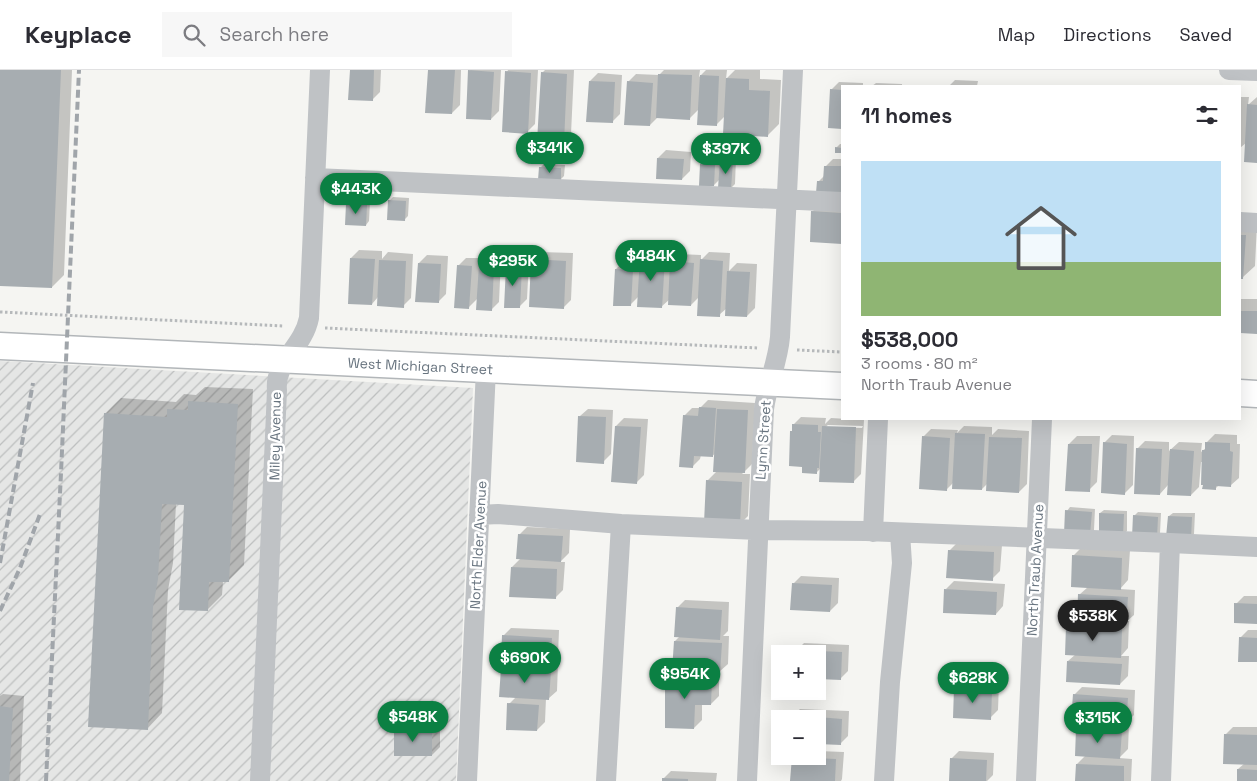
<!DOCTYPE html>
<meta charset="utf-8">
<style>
body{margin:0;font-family:"Space Grotesk",sans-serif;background:#f7f7f7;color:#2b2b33;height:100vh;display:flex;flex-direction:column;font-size:19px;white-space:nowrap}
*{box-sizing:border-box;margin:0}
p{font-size:16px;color:#7c7c81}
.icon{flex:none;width:28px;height:28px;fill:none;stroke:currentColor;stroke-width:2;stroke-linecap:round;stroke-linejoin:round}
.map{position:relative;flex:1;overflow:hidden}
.sheet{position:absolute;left:841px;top:15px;width:400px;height:335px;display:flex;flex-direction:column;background:#fff;border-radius:0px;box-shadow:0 5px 20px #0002}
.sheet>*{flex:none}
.tools{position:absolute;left:771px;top:575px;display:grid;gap:10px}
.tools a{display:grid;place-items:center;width:55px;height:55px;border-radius:0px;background:#fff;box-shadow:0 5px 20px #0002;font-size:25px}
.price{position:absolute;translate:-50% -42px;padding:0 11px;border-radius:18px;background:#0b8043;color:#fff;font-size:16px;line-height:32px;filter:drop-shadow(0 1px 2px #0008)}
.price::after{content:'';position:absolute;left:50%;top:30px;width:15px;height:11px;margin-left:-8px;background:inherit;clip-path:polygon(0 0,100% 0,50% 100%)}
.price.on{background:#222;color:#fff}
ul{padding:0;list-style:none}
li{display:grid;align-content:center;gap:10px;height:265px;padding:0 20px}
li+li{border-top:1px solid #e1e1e2}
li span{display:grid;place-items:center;height:155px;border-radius:0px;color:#555}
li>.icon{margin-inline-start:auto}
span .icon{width:90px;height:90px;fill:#fffc;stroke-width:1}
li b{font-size:21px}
h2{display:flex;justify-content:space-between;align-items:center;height:60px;padding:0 20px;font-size:21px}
header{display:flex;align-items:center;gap:30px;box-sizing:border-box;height:70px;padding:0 25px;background:#fff;border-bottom:1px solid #e1e1e2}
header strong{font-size:24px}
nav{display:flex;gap:28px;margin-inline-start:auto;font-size:18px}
.search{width:350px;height:45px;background:#f7f7f7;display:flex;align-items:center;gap:12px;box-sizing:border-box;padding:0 18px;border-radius:0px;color:#7c7c81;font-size:19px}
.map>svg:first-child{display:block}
</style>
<header>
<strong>Keyplace</strong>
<div class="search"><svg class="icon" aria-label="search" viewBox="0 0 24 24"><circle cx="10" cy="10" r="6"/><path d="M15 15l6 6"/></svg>Search here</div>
<nav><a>Map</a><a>Directions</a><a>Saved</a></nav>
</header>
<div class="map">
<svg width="1257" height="711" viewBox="0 0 1257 711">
<defs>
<pattern id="industrial-furrows" width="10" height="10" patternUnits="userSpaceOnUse" patternTransform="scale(1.25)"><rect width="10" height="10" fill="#e5e6e5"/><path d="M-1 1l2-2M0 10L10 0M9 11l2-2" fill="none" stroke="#bdbfbf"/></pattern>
</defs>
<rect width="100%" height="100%" fill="#f5f5f2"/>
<path fill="url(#industrial-furrows)" d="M0,291l473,27 -17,393h-456z"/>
<path fill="#0003" fill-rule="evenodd" d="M0,0h72l-8,205 -12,12 -52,-3z
M351,0h30l-1,22 -8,8z
M429,0h32l-1,35 -8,8z
M470,0h31l-2,41 -8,8z
M508,0h30l-3,54 -8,8 -20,-60z
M545,0h29l-3,64 -8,8 -21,-69z
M664,0h36l-1,7 7,-7h21l-1,9 9,-9h25v9l21,1 -2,44 -11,11 -43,-19 -9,9 -17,-16 -9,9 -32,-1 -8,8 -22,-43 8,-8 23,1z
M598,3l24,2 -2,39 -8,8 -22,-41z
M955,10l23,1 -1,5h-28z
M839,12l24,1v3h-21v42l-13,-1 2,-37z
M876,13l26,1v2h-30z
M1240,27h9l-1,8 9,-8v65l-10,-20 -7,6z
M840,74h2v8h-6v-4z
M666,80l25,2 -1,19 -8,8 -24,-21z
M725,87l11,1 -1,26 -4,4 -11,-9 -6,6 -13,-20 4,-4 16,1z
M833,89h9v34l-24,-11 7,-7v-8z
M544,94l21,1 -1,11 -4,4 -20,-12z
M393,127l16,1 -1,18 -3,3 -16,-18z
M351,130l19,1 -1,20 -3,4 -19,-21z
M820,134l22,1v37l-31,-1 1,-29z
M1240,153l17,1 -2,42 -12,11h-3z
M359,180l23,1v8l6,-7 25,2 -2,44 -8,8 -25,-9 -6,7 -21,-46z
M649,180l23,1 -1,11 8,-8 22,1v5l8,-8 21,1 -1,18 8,-8 20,1 -2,44 -8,8 -20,-8 -8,7 -20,-18 -8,8 -21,-6 -9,8 -22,-11 -9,9 -14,-36 8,-8 17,1v-4z
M540,182l33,1 -2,47 -8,8 -31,-48z
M427,185l21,1 -2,38 -8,8 -19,-39z
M466,188h13v9l9,-9h13l-2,44 -8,8 -13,-12 -10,10 -10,-42z
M515,189l14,1 -2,39 -8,8 -12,-40z
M1240,229h17v34l-17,-1z
M205,317l48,2 -9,176 -16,16h-5l-1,14 -15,15 -22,-106h-9l-3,59 -5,27 -6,123 -15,16 -42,-315 16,-16 55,4 8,-8 12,1z
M708,330l47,3 -3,61 -10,10h8l-2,42 -8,8 -33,-43 10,-10 -1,-18 -4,3 -11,-1 -1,4 -8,8 -8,-51 8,-8h8z
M588,339l25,1 -2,44 -8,8 -23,-46z
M801,347l25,1 -1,6 6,-6 33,2 -3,54 -8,8 -32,-14 -5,5 -13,-7 -12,-34 2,-2v-5zM828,355l35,1 -1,2 -37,-1z
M624,348l24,1 -4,56 -8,8 -20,-57z
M964,356l28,1v8l6,-6 31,2 -2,53 -8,8 -31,-9 -6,6 -28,-7 -7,7 -24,-52 8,-8 27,1 -1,3z
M1215,364l22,1v9h3l-1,34 -8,7h-12l-4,4 -12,-27h-2l-2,25 -8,8 -23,-10 -8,9 -23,-45 8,-8 24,1v9l10,-9 23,1 -1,9 6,-5v-5z
M1112,365l22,1 -1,49 -8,8 -21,-50z
M1077,366h23l-3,46 -8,8 -20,-46z
M1070,437l25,2 -1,21 -4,4 -23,-23z
M1104,440l23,1v20l-4,4 -23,-22z
M1138,442l23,1 -1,20 -4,4 -22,-21z
M1173,443h22l-1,21 -4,4 -21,-22z
M527,457l43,2 -1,24 -9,9h5l-2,28 -8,8 -43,-31 9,-9 -2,-23z
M957,473l45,2 -2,26 -8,8 -43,-28z
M1081,478l49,2 -2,30 -8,9 15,1 -1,25 -7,6h2l-1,27 -7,8h8l-1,20 -8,8 -52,-23 8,-7 -8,-28 7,-8 3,1 1,-24 9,-8 -15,-31z
M801,506l38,2 -1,25 -8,8 -37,-27z
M954,511l51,3 -2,22 -7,8 -50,-25z
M1244,526h13v26l-21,-18z
M685,530l44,2 -1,29 -5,5h6l-1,28 -9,8v24l-8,8h-9v16l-8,8 -28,-50 8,-7 1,-30 5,-5 -3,-28z
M511,558l48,2 -1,26 -7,7h7l-1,28 -8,7h-3l-1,24 -8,8 -28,-26 7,-7 -14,-28 7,-7 -6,-26z
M1248,560h9v31l-17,-23z
M804,573l45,2 -1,26 -8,8 -22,-1v-24l-22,-3z
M964,611l35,2 -1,27 -8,8 -34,-29z
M1082,617l53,3 -1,25 -8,8 3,1 -1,25 -9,9 13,1 -1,22h-55l1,-17 9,-9 -9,-26 9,-8 -12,-26z
M3,624l21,2 -4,85h-20v-85z
M800,639l49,2 -1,25 -8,8 -22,-1v-24h-26v-3z
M440,652v25l-8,8 -37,-25 8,-7z
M1233,657h24v54h-19v-12l7,-6 -20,-28z
M818,681l26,1 -2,27 -1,2h-49l1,-23 1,-2h24z
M959,681l35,2 -1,22 -6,6h-37l1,-22z
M671,701l46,2 -1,8h-53v-2z"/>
<path fill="#a7adb1" d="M0,0h61l-9,218 -52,-2z
M350,0h24l-1,31 -25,-1z
M428,0h27l-3,44 -27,-1z
M468,0l26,2 -3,48 -25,-1z
M505,1l26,2 -3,61 -26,-2z
M541,2l26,2 -3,69 -27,-1z
M658,4l34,1 -2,45 -34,-2z
M700,5l19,1 -2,50 -20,-1z
M726,8l23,1v11l21,1 -2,46 -45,-3z
M589,11l26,1 -2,41 -27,-1z
M627,11l26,2 -3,43 -26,-1z
M830,19l12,1v39l-14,-1z
M1247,34l10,1v58l-13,-1z
M835,77l7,1v5h-7z
M657,88l27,1 -2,21 -26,-1z
M720,90l13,1 -2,28 -13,-1z
M700,94l15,1 -1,21h-15z
M824,96h18v28l-26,-1 1,-12h6z
M539,97l22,1v13l-23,-1z
M388,130l18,1 -1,20 -18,-1z
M346,134l21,1 -1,21 -21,-1z
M811,141l31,2v31l-32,-2z
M1240,165h6l-3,44h-3z
M640,187l25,1 -3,50 -25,-1z
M350,188l25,1 -3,46 -24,-1z
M531,189l35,2 -2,48 -35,-2z
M700,189l23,2 -3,56 -23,-1z
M379,190l27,1 -2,47 -27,-2z
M670,191l24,2 -3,43 -23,-1z
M418,193l23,1 -2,39 -24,-1z
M457,195l15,1 -3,43 -15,-1z
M479,195l15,1 -2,45 -16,-1z
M506,196l16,1 -2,41h-16z
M615,199l18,1 -2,36h-18z
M727,201l23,1 -3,45 -22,-1z
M1240,241h17v23l-17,-1z
M188,331l50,3 -9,178h-20l-1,29 -29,-1 5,-105 -22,-1 -4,75 -5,28 -5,123 -60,-3 16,-314 63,4v-8l21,1z
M699,337l17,1 -3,49 -19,-1 -1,12 -14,-1 4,-52 15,1z
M717,339l31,1 -3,63 -32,-1z
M578,346l28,1 -2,47 -28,-2z
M792,354l26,1v7h3l-2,36h-2v6l-15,-1v-6l-13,-1 1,-35h2z
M615,356l26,1 -4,57 -26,-2z
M822,356l34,1 -2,56 -35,-1z
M955,363l30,1 -3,56 -30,-1z
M922,366l28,2 -3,53 -28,-2z
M989,367l33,1 -3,55 -33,-2z
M1103,372l24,2 -2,51 -24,-2z
M1205,372l25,1v8l3,1 -2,35 -15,-1v4l-14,-1 1,-4h-2l1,-35h3z
M1068,374h24l-2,48 -25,-1z
M1136,378l26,1 -2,46 -26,-1z
M1170,379l24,2 -3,45 -24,-1z
M706,410l36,2 -2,43 -36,-2z
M1065,440l27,2 -2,23 -26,-1z
M1099,443l25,1 -1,22 -24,-1z
M1133,445l25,2 -1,21 -25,-1z
M1168,446l24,1 -1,22 -25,-2z
M518,464l45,2 -2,26 -45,-3z
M948,480l46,2 -1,29 -47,-3z
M1072,485l50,3 -1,32 -50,-3z
M511,497l46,2 -1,30 -47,-2z
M792,513l40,2 -2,27 -40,-2z
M944,519l53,3 -1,23 -53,-2z
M1078,524l50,3 -2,27 -49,-3z
M1234,533l23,1v20l-23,-1z
M676,537l46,3 -2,30 -46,-3z
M1066,556l56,3 -1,29 -56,-3z
M502,565l50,3 -2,27 -49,-3z
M1239,567l18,1v24h-19z
M674,571l48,2 -2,30 -48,-2z
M795,580l47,2 -1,28 -23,-1v-25h-24z
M1067,591l55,3 -2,21 -54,-3z
M501,598l50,3 -2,29 -50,-3z
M665,607l47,2 -1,26h-16l-1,24 -29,-1z
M954,618l38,2 -1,30 -38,-2z
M1073,624l55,4 -2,27 -55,-4z
M507,633l32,2 -2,26 -31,-1z
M0,636l13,2 -4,73h-9z
M791,646l25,1v2h-25z
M818,647l24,2 -1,26 -23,-1z
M1076,659l46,2 -2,28 -45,-3z
M394,660h38v26h-38z
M1224,664l33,1v30l-34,-1z
M792,687l44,2 -1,22h-45z
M950,688l37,2 -1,21h-37z
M1076,694l48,2v15h-49z
M1237,699l20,1v11h-20z
M662,708l26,1v2h-26z"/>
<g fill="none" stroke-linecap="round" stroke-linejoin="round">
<defs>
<g id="major">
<path id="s1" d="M0,276l842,40"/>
<path d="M1240,323l17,1"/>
</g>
</defs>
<use href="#major" stroke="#b2b6b9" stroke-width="29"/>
<path stroke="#b6b9bb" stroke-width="3" stroke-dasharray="2.5 2.5" stroke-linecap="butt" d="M0,242l284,14
M325,258l433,20
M797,280l45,2"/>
<path stroke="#bfc2c5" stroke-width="20" d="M1229,0l28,1
M315,108l527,24
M1240,152l17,1
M479,445l19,-1 123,10 137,6 108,1 304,12 -9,238
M873,462l5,-113
M1170,473l87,4
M260,711l17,-391c-3,-28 26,-42 32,-72l11,-248
M467,711l19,-412
M606,711l15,-257
M747,711l17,-372c3,-24 14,-47 16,-72l13,-267
M884,711l6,-99 12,-119 -2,-30
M1026,711l16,-362"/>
<use href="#major" stroke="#fff" stroke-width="26"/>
<path stroke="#a0a5aa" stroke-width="4" stroke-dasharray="8 4" stroke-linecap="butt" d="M0,493l33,-180
M0,541l20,-43 20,-54
M46,711l15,-308 18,-403"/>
</g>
<g text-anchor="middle" stroke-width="5" stroke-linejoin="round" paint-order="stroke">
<g font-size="14" fill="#68747f" stroke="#fff">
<text dy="5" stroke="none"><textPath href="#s1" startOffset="421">West Michigan Street</textPath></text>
<text transform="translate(275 366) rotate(-89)" y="5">Miley Avenue</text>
<text transform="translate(763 370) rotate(-86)" y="5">Lynn Street</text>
<text transform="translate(478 475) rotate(-87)" y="5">North Elder Avenue</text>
<text transform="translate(1035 500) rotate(-87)" y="5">North Traub Avenue</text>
</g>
</g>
</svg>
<div class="tools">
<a>+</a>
<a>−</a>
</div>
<b class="price" style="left:550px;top:104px">$341K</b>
<b class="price" style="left:726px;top:105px">$397K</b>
<b class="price" style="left:356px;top:145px">$443K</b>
<b class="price" style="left:651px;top:212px">$484K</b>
<b class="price" style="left:513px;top:217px">$295K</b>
<b class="price on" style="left:1093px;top:572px">$538K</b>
<b class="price" style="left:525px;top:614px">$690K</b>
<b class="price" style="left:685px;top:630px">$954K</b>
<b class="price" style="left:973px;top:634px">$628K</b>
<b class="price" style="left:413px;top:673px">$548K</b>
<b class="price" style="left:1098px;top:674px">$315K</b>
<section class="sheet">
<h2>11 homes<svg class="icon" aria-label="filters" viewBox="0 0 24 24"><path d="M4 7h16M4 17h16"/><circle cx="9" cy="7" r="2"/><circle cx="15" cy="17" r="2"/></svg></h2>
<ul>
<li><span style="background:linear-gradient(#bfe0f5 65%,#8fb573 0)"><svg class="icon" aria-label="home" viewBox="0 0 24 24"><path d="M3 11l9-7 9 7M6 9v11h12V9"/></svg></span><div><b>$538,000</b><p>3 rooms · 80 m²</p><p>North Traub Avenue</p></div></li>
</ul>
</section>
</div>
